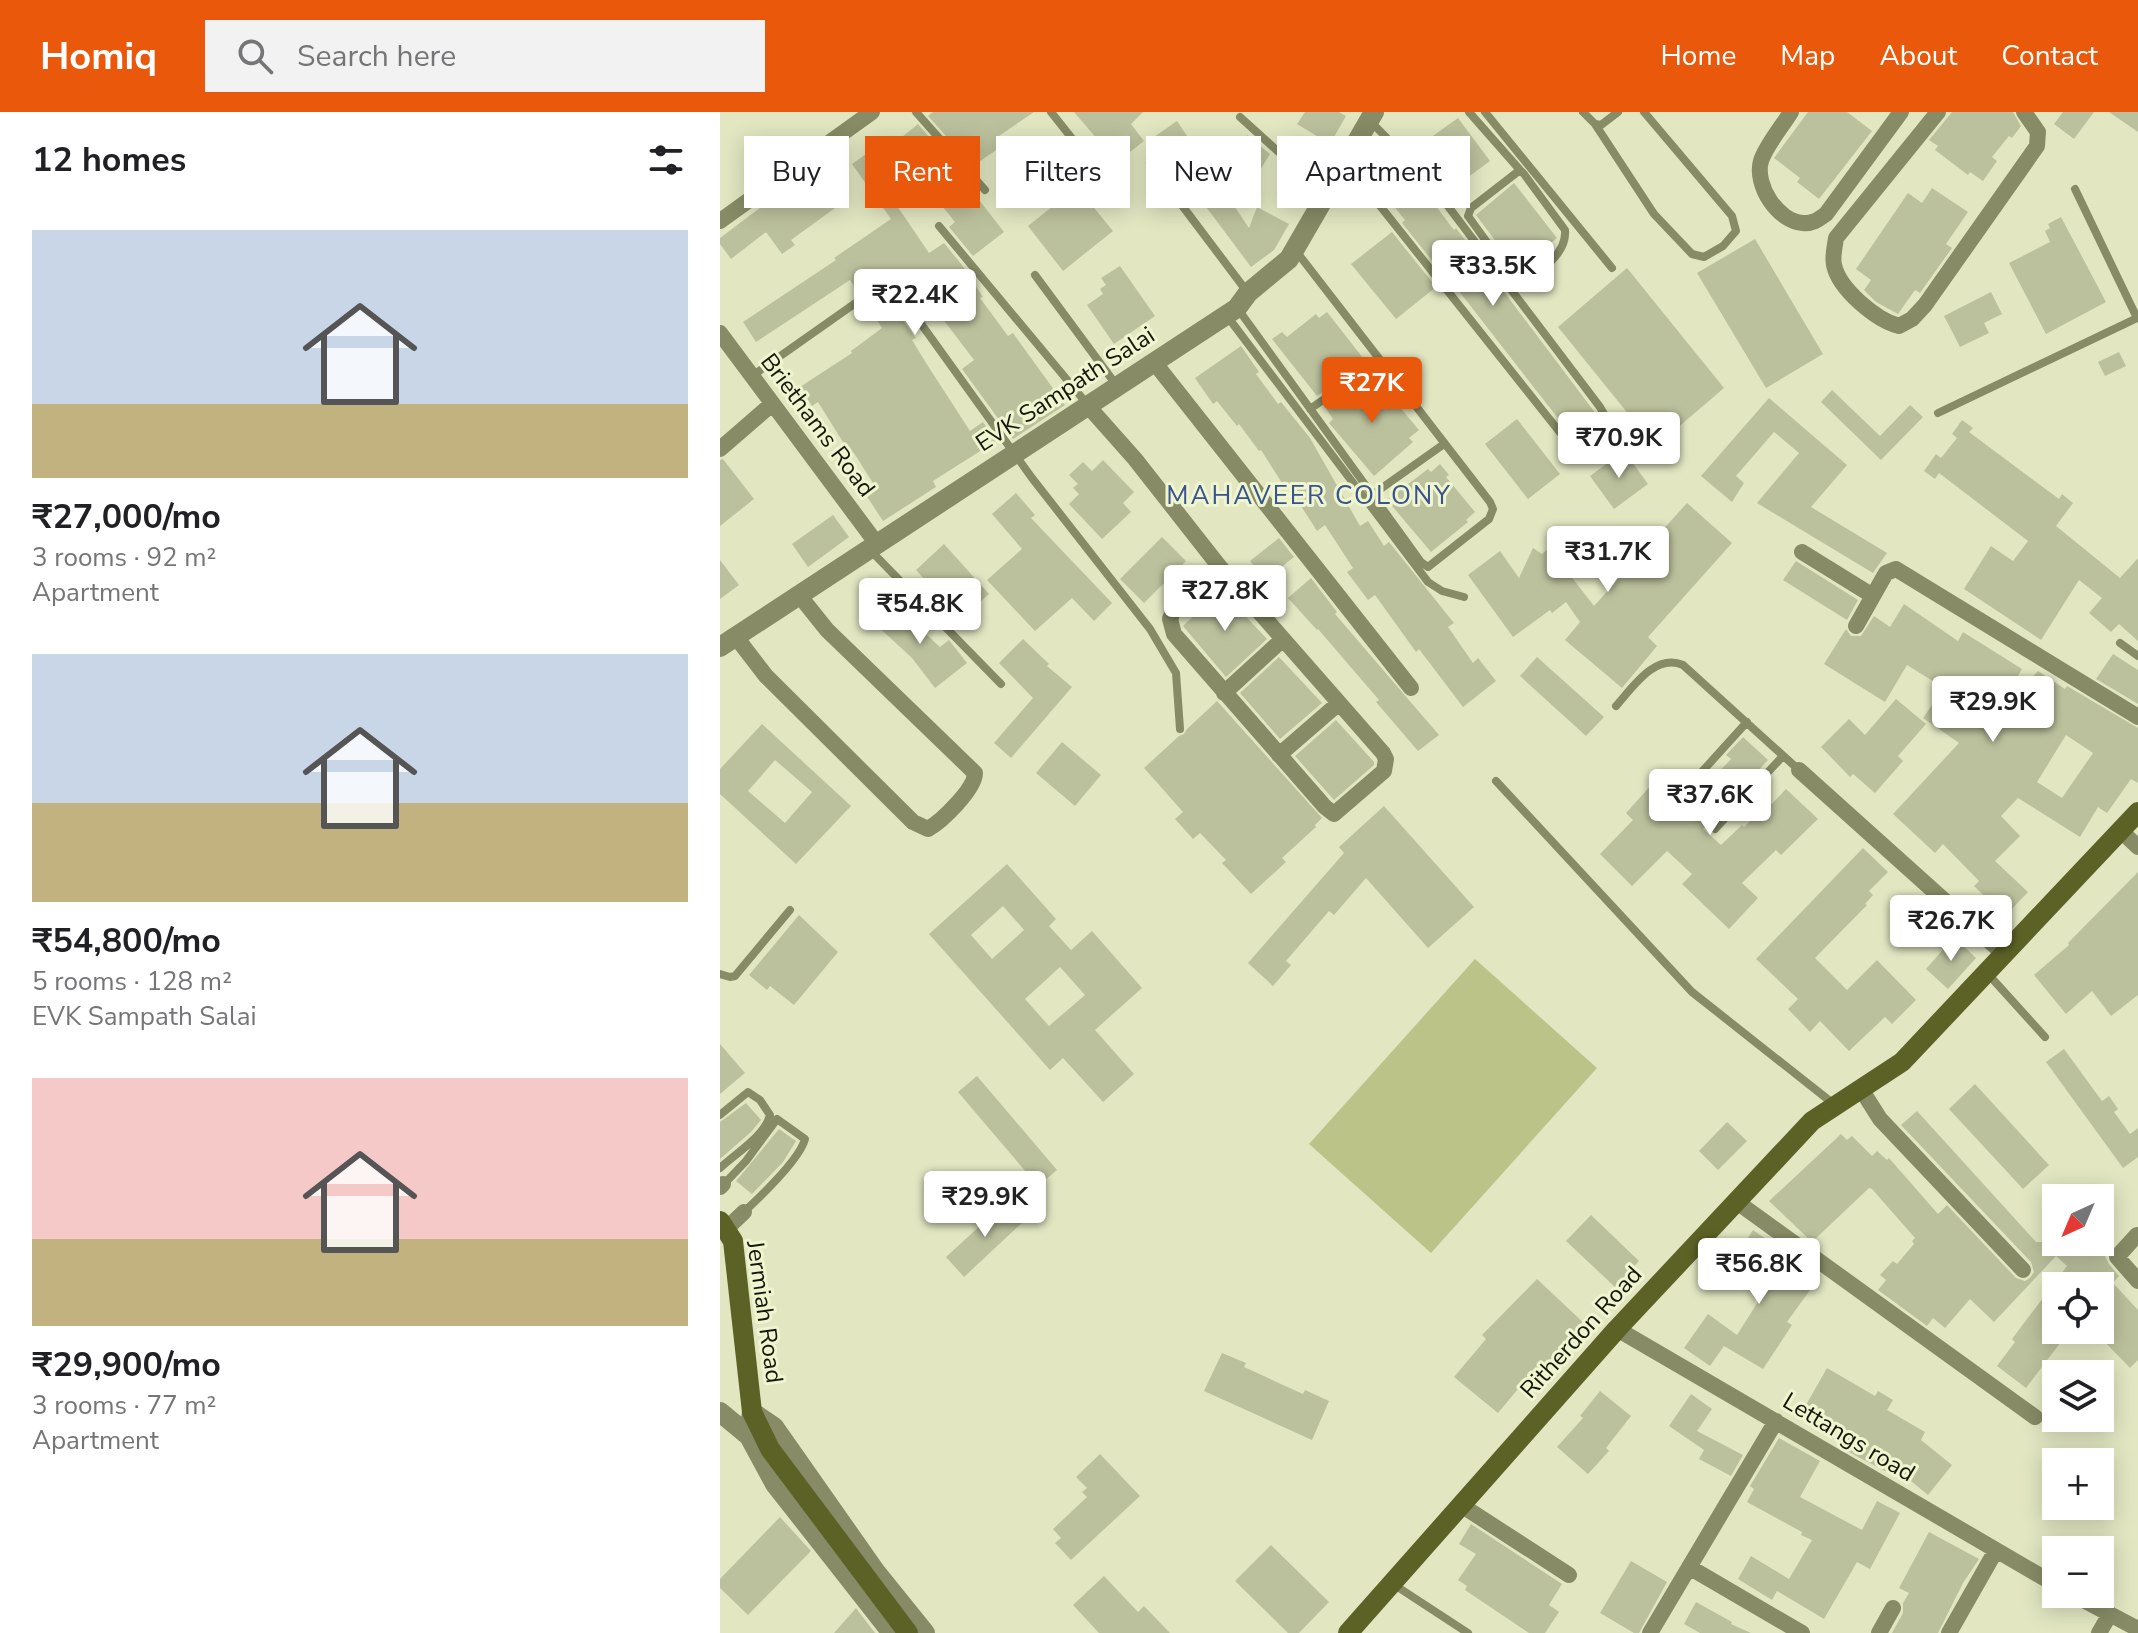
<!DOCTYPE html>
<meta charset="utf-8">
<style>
body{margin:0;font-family:"Nunito Sans",sans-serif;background:#f2f2f2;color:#202124;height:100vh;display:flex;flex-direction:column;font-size:30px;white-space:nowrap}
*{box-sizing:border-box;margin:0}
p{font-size:26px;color:#757577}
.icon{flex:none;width:44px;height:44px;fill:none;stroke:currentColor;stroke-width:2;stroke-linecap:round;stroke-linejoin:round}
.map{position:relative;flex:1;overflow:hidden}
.details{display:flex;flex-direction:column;background:#fff;width:720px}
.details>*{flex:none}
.banner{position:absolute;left:24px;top:24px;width:760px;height:72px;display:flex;gap:16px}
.needle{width:52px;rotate:224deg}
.controls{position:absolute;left:1322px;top:1072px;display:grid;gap:16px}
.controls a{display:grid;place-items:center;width:72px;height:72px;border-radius:0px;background:#fff;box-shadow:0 4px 20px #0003;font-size:40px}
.price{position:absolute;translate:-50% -68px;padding:0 18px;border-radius:8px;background:#fff;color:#222;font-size:26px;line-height:52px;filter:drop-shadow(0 2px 4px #0008)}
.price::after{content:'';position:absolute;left:50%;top:48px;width:24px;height:18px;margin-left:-12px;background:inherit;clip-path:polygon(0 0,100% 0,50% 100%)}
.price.current{background:#ea580c;color:#fff}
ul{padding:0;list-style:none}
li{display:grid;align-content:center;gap:16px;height:424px;padding:0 32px}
li span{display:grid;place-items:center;height:248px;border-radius:0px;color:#555}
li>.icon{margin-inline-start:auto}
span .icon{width:144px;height:144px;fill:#fffc;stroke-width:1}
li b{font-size:34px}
h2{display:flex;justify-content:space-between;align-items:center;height:96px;padding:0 32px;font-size:34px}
.pill{padding:0 28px;border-radius:0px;background:#fff;box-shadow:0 4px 20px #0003;font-size:28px;line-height:72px}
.pill.current{background:#ea580c;color:#fff}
header{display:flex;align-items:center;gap:48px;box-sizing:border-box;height:112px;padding:0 40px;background:#ea580c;color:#fff}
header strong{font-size:38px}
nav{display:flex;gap:44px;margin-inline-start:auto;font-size:28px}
.search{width:560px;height:72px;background:#f2f2f2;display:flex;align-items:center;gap:20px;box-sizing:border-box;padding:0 28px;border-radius:0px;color:#757577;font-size:30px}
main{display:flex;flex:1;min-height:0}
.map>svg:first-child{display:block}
</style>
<header>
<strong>Homiq</strong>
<div class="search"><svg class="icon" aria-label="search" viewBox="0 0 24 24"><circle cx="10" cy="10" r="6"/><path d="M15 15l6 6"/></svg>Search here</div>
<nav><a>Home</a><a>Map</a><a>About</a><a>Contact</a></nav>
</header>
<main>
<section class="details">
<h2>12 homes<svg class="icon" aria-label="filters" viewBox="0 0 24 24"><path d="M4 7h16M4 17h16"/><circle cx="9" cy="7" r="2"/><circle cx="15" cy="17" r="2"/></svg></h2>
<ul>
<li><span style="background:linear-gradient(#c9d6e8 70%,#c2b280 0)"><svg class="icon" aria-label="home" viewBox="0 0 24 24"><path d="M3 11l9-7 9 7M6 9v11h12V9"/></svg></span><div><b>₹27,000/mo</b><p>3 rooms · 92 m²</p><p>Apartment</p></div></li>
<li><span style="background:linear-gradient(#c9d6e8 60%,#c2b280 0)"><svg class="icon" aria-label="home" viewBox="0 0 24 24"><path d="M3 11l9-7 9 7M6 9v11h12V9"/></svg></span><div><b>₹54,800/mo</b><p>5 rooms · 128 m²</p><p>EVK Sampath Salai</p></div></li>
<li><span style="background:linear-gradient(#f6c9c9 65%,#c2b280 0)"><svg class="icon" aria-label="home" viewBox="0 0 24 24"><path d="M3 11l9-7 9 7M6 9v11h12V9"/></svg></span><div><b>₹29,900/mo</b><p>3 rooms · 77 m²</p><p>Apartment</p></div></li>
</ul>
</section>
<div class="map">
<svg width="1418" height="1521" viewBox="0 0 1418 1521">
<rect width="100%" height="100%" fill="#e2e7c2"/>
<path fill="#bbc389" d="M755,847l122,109 -166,185 -122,-109z"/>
<path fill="#bcc19d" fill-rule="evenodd" d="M213,0h101l-35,24 6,8 -32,22 -45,-50z
M354,0h69l-12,12 13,17 -27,21z
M585,0h34l7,4 -16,28 -33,-20z
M1088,0h39l25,19 -53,68 -22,-17 3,-4 -26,-20z
M1232,0h61l8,14 -9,12 -3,-2 -17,21 5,4 -14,20 -13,-9 -2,3 -33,-25 3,-4 -9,-6z
M1343,0h31l-20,27 -20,-15z
M1389,0h29v20z
M738,6l32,43 -34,25 -33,-43z
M457,9l72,107 8,-21 32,17 -15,26 -23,17 -97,-130z
M198,12l57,66 -2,2 31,40 -31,24 -24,-29 6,-5 -39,-48 -27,20 40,59 15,-10 18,22 21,32 -3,1 28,38 5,-3 52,72 -52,34 -51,-70 12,-9 -51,-67 -27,18 20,27 -4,2 16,26 42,65 13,-9 13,19 -63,40 3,6 -53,34 -17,-26 10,-7 -22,-35 -3,2 -33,-53 -6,4 -12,-19 52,-34 -1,-2 31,-23 -20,-31 -12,-17 -94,62 -13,-20 93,-62 -2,-2 57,-39 -39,-55 24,-17 5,7z
M527,23l23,19 -19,31 -25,-16z
M95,54l27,37 -51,37 4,5 -13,9 -16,-22 -35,27 -11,-15v-6z
M794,71l43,55 -39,33 -42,-56z
M700,73l34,45 2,-2 140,186 -25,21 -123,-158 -2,1 -44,-55 3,-3 -12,-15z
M357,75l36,44 -50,40 -35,-45z
M1212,76l36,24 -22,32 6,4 -32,45 -5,-3 -17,24 -22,-12 -12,-12 7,-10 -15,-11 52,-76 14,10z
M1341,105l45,85 -60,32 -37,-71 41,-21 -5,-11 5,-3 -2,-4z
M672,120l44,55 -40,32 -45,-55z
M1035,127l68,115 -57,34 -69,-115z
M400,154l35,50 -41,28 -27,-39 16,-11 -3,-5 6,-4 -5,-7z
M907,156l97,120 -69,59 -97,-120z
M1271,180l11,22 -18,9 5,10 -29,14 -16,-31z
M607,200l36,46 -5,4 3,3 -3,2 -41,29 -45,-57 10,-7 5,5 29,-23 3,4z
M521,234l18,26 -3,2 22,30 3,-2 29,36 50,88 8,-5 16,25 5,-4 65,81 -6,4 25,36 5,-5 18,23 -33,26 -44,-58 -3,3 -41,-57 -7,5 -21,-28 6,-4 -28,-43 -8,6 -32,-50 -3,2 -21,-33 -2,1 -20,-27 -2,2 -20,-25 -4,3 -18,-26z
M1399,240l7,14 -21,10 -7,-14z
M645,267l9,11 7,-5 38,45 -10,8 4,4 -39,34 -45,-53 4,-4 -8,-12z
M1112,278l48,46 30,-31 13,12 -42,43 -60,-58z
M1049,286l78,67 -36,42 76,46 -14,20 -116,-70 42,-50 -25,-21 -38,44 8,7 -12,19 -31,-26z
M797,307l43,55 -32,25 -43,-55z
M1242,308l11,8 -4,4 90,67 3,-5 11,9 -17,23 64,52 18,-20v83l-19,-17 -8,8 -22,-19 13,-15 -23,-18 -38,60 -77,-51 27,-43 22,15 15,-20 -89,-68 -4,6 -11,-8 12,-17 5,4 16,-20 -5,-4z
M904,339l24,33 -34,25 -24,-33z
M3,347l31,40 -34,27v-66z
M383,348l31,32 -11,11 8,9 -29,27 -33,-35 10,-10 -6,-6 5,-4 -9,-9 14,-13 9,9z
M720,352l9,11 -3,2 29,35 -9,8 2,2 -37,30 -44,-52 41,-31 3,3z
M296,381l19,22 -4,3 81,85 -18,18 -22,-23 -37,33 -48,-51 35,-31 -30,-35z
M967,391l45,40 -84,94 9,9 -35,42 -57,-48 15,-18 -14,-20 -14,11 -2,-3 -37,27 -45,-62 32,-24 19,27 14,-30 9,6 7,-6 45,58z
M113,403l16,22 -41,30 -16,-23z
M442,425l24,24 -42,42 -24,-24z
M559,426l15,19 -29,23 -15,-19z
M224,432l45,50 -28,25 -45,-49z
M0,448l19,25 -19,14z
M1076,449l62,39 -11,20 -64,-40z
M591,466l26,34 -2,2 104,121 -21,16 -42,-49 3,-2 -61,-71 -1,1 -29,-32z
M501,478l46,49 -41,38 -43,-51z
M171,490l49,45 9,-7 18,23 -32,25 -23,-30 -39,-36z
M1184,492l54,37 5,-9 59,37 -4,7 9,7 11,-12 27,18 2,-3 71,42v55l-7,-4 -24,34 -9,-6 -18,30 -62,-39 -17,18 19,20 -25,25 33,31 -23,24 -31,-30 5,-5 -36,-37 -8,9 -42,-39 66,-71 -36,-25 21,-30 -37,-23 -22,37 -61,-38 22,-35 5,7h10l13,-20 16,11zM1346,623l27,18 -31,45 -25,-16z
M303,527l26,25 -2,2 25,21 -61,71 -17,-15 39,-45 -34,-35z
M1393,542l25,16v34l-42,-25z
M559,545l43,46 -42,36 -40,-46z
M817,545l67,60 -18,19 -66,-60z
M1176,587l30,25 -28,32 5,5 -28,32 -22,-19 -3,3 -29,-30 28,-28 16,16z
M497,589l105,117 -7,7 1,2 -34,31 4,4 -35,32 -29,-31 4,-3 -26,-27 -7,6 -18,-20 8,-7 -39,-44 35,-32 5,-2 3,-5z
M616,608l38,42v3l-40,35 -39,-44z
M42,612l89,82 -55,58 -76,-70v-25zM55,648l37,32 -27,31 -37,-32z
M1023,625l25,23 -65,69 18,16 21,-20 2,2 19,-19 3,2 20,-21 32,30 -37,36 -5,-5 -34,33 16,15 -29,31 -47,-45 10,-10 -25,-23 -35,35 -32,-32 33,-34 -7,-7 27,-30 25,22 4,-2 16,-17 4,4 29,-31 -5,-4z
M342,630l39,33 -26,31 -39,-33z
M664,694l90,101 -46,41 -62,-70 -32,37 -5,-4 -43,50 5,4 -18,21 -25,-23 96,-110 -5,-6z
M1143,736l25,24 -19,19 4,4 -8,9 2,1 -52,53 32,32 30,-30 39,40 -24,24 -7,-7 -36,34 -29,-30 -10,11 -22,-23 10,-10 -42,-40z
M287,752l49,55 -7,7 22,24 21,-19 50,57 -47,42 39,44 -31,28 -40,-44 -13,12 -121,-136zM283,794l21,24 -32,29 -21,-24zM340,855l25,28 -36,31 -24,-27z
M1418,760v123l-27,21 -19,-25 -26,23 -32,-39 35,-30 -1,-2z
M79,803l39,37 -44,53 -24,-19 -3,4 -18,-15z
M1234,825l22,21 -28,31 -22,-20z
M0,932l25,29 -25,21z
M1344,937l38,52 7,-5 9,13 -4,3 16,22 8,-6v29l-15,11 -77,-106z
M257,964l80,94 -19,16 -80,-94z
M1255,972l74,81 -26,24 -74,-80z
M26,991l15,17 -10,12 -31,27v-37z
M1197,999l119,131h58l8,8 7,14 10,12 -6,7 25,27v50l-8,8 -30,-31v-51h-44v44h14l-44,58 -29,-22 18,-24 -3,-3 55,-73 -11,-10 -62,66 -24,-23 -25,29 -12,-10 -6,8 -49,-36 8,-10 -6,-5 13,-14 4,3 17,-20 -2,-3 3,-3 -43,-49 -3,-1 -57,54 -43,-41 72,-67 6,6 5,-4 20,20 5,-5 10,9 2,-2 49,56 9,-9 69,73 9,3 5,-3 4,-6 -3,-10 -130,-137z
M1007,1010l20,19 -29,29 -19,-19z
M59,1017l17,12 -13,21 -31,32 -16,-13z
M286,1090l18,19 -60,56 -18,-20z
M871,1103l48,46 -24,26 -49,-46z
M1033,1118l67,46 -33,46 5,3 -29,44 -39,-23 -14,20 -26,-18 24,-34 29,21 31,-49 -36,-23z
M817,1167l50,47 -56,57 -4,-5 -29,35 -44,-36 32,-38 -4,-4z
M502,1241l24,10 -2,4 59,27 2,-4 24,11 -17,39 -108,-49z
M1107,1256l48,28 3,-5 15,9 -6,10 38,22 -4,8 31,25 -24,30 -28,-23 -3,5 -39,-20 -15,-9 1,-3 -35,-20 8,-14 -11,-6z
M880,1279l31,25 -25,32 3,3 -21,23 -31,-27 26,-29 -3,-2z
M971,1282l21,15 -15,22 46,24 -12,21 -32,-17 5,-9 -35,-24z
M1059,1326l41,23 -20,36 62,33 15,-29 23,12 -30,56 -13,-7 -33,57 -47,-28 -5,9 -34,-21 13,-23 38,23 23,-39 -11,-5 1,-3 -55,-30 7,-13 -4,-3z
M380,1342l40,42 -69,64 -16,-17 6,-5 -8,-9 34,-32 -5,-5 5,-4 -11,-11z
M60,1405l31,34 -63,64 -28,-27v-9z
M751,1412l91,60 -13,21 10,7 -14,21h-16l-64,-43 2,-4 -9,-6 18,-26 -17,-10z
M1209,1420l50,27 -16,24 -25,50h-46l11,-20v-10l6,-10 -10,-5z
M551,1433l58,57 -30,31h-11l-53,-52z
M911,1449l36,21 -28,51h-5l-34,-20z
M384,1464l34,36 6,-6 26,27h-71l-26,-28z
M976,1490l36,20 -1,2 20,9h-51l-16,-9z
M136,1496l19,25h-41z"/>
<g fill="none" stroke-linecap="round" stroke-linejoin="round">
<path stroke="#878c66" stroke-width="8" d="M196,0l69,78
M331,0l23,29
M749,0l51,58 4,4 41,56c2,23 -25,45 -46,50l-9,-6 -42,-58 3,-8 49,-38
M765,0l127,156
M863,0l12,12 6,1 17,-13
M520,5l85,77
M650,9c25,25 49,50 71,76l159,210 4,7 -4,7 -30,24 -193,-243 38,-34
M875,12l59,90 38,40 12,3 19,-11 13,-15 -4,-15 -88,-104
M430,51l98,130
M624,56l33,34
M219,114l149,179
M315,163l82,111
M518,197l183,253 7,5 61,-48 4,-10 -3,-7 -194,-251
M507,204l201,266 14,9 22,6
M199,209l113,157 118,151 26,44 4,56
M32,264l105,-74
M590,297l70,-49
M1218,301l199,-95 -62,-129
M850,333l18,12 26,-16
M652,383l72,-51
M150,438l131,134
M1400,531l18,13
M896,594c17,-19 39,-53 67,-41l116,105
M776,669l196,211 143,113
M959,685l68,-75
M995,717l68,-73
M0,862l10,3 5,-1 55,-66
M1268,862l57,63
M0,1003l28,-23 12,8 10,15c-5,21 -34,38 -50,53
M4,1072l22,-23 31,-42 28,20c-5,20 -44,57 -60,72
M673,1472l75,49"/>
<path stroke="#878c66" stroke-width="16" d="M1071,0c-8,13 -26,35 -30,49 -7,24 17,61 42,62 10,1 16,-4 23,-9l75,-102
M1218,0l-102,126c-1,8 -4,19 -2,27 5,24 42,55 65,61l13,-7 13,-14 112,-159 1,-14 -14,-20
M0,109l152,-109
M0,221l157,211
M434,250l257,326
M368,294l47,53 84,107 -46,46 -3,7 4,15 151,173 9,7 50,-43 2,-12 -3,-6 -164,-187
M0,337l52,-45
M1082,440l71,44
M1136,514l30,-53 10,-4 242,148
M16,525l30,39 147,146 15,7c14,-8 47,-40 47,-56l-148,-143 -28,-35
M504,581l59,-54
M559,643l60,-52
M1079,658l206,185
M1401,719l17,16
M1141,977l19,30 143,151
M0,1075l3,-3
M1017,1090l298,215
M5,1118l19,-18
M1417,1123l-20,22 21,24
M897,1217l439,256
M741,1393l108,70
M969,1455l113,66
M1352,1482l66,35
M930,1521l126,-212
M1159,1521l14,-25
M1229,1521l46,-81
M1379,1521l11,-19"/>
<path stroke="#878c66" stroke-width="20" d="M0,535l517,-339 11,-15 41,-34 85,-147
M0,1300l29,24
M172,1521l-117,-149 -26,-48 3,-24 22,15 101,144 50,62"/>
<path stroke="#5c6226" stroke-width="20" d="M0,1109l13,20 19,171 18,37 138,184
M628,1521l269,-304 195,-208 90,-59 236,-250"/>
</g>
<g text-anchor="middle" stroke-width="6" stroke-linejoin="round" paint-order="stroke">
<g font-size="24" fill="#16170a" stroke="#eff5cf">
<text transform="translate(345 277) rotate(-33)" y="8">EVK Sampath Salai</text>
<text transform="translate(98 313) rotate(53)" y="8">Briethams Road</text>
<text transform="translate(45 1200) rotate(82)" y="8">Jermiah Road</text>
<text transform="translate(861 1220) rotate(-48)" y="8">Ritherdon Road</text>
<text transform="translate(1129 1325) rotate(31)" y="8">Lettangs road</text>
</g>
<g font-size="26" letter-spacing="2" fill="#39548d" stroke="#eff5cf">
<text x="589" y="392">MAHAVEER COLONY</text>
</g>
</g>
</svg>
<div class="controls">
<a><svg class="needle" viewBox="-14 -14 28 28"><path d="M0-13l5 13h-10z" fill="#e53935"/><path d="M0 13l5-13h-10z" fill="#757577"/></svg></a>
<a><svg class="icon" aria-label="locate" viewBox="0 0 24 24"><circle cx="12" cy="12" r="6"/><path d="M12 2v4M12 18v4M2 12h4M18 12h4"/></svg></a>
<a><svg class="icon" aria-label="layers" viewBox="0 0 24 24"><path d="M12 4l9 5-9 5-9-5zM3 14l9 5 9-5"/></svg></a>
<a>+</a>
<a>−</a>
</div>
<b class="price" style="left:773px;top:196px">₹33.5K</b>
<b class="price" style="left:195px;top:225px">₹22.4K</b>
<b class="price current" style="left:652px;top:313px">₹27K</b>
<b class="price" style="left:899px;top:368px">₹70.9K</b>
<b class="price" style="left:888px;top:482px">₹31.7K</b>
<b class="price" style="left:505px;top:521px">₹27.8K</b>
<b class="price" style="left:200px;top:534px">₹54.8K</b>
<b class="price" style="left:1273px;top:632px">₹29.9K</b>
<b class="price" style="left:990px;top:725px">₹37.6K</b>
<b class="price" style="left:1231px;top:851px">₹26.7K</b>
<b class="price" style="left:265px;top:1127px">₹29.9K</b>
<b class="price" style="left:1039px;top:1194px">₹56.8K</b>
<div class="banner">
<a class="pill">Buy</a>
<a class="pill current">Rent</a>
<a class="pill">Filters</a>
<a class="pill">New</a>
<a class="pill">Apartment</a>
</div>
</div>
</main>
